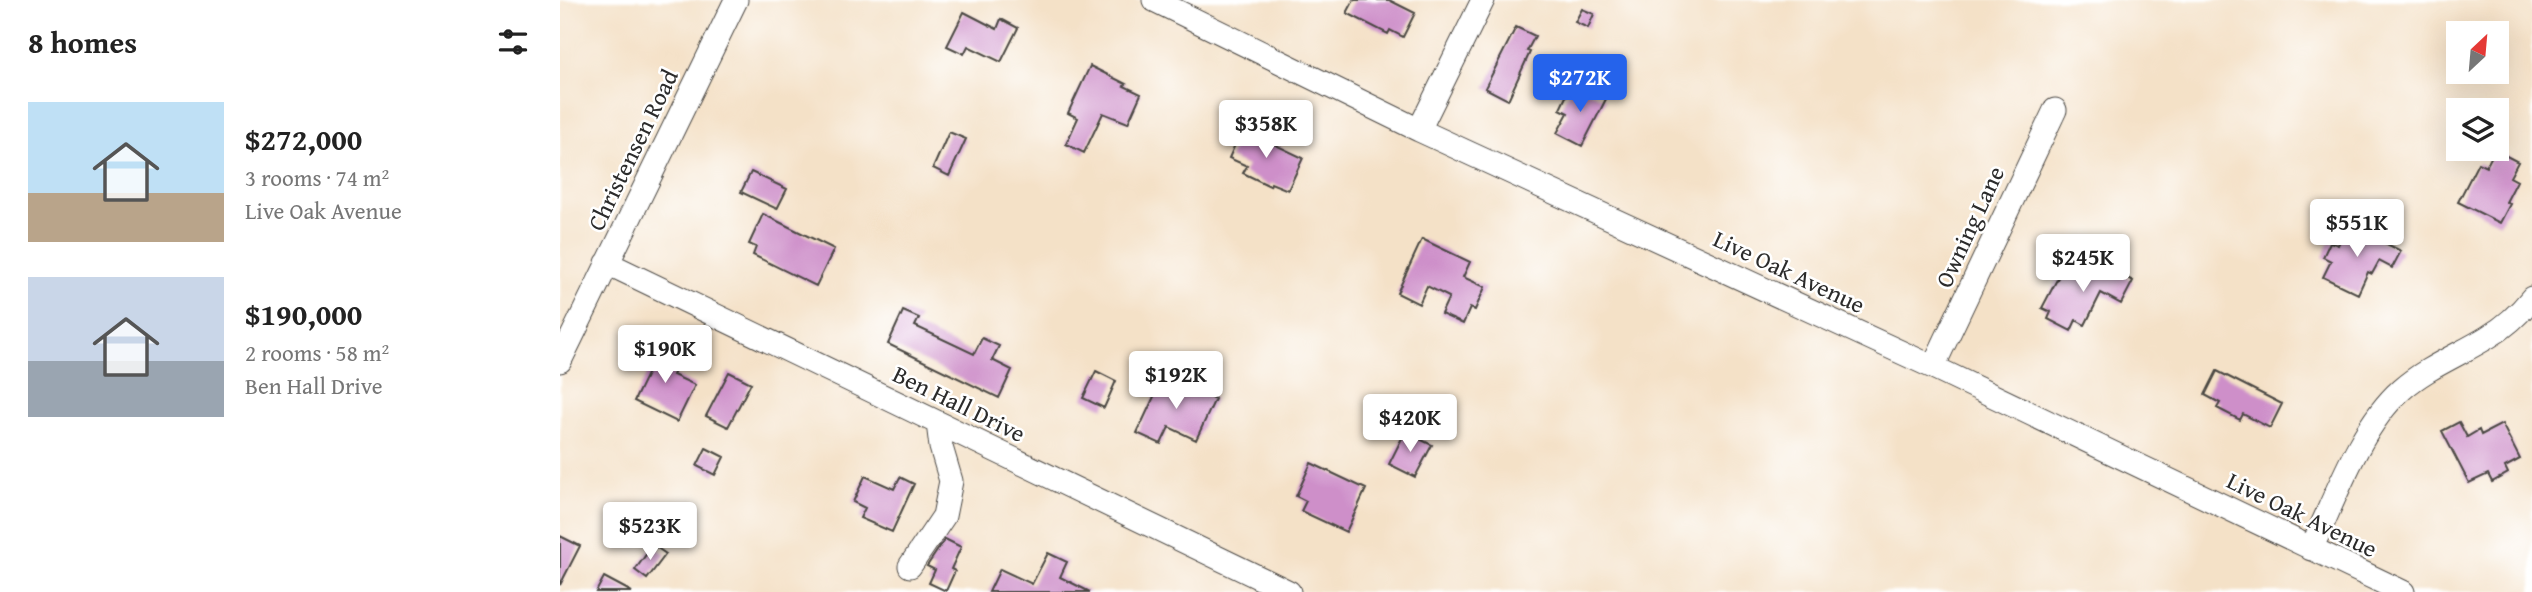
<!DOCTYPE html>
<meta charset="utf-8">
<style>
body{margin:0;font-family:"Gentium Book Plus",serif;background:#f2f2f2;color:#222;height:100vh;display:flex;flex-direction:column;font-size:26px;white-space:nowrap}
*{box-sizing:border-box;margin:0}
p{font-size:23px;color:#767676}
.icon{flex:none;width:38px;height:38px;fill:none;stroke:currentColor;stroke-width:2;stroke-linecap:round;stroke-linejoin:round}
.map{position:relative;flex:1;overflow:hidden}
.details{display:flex;flex-direction:column;background:#fff;width:560px}
.details>*{flex:none}
.needle{width:46px;rotate:26deg}
.controls{position:absolute;left:1886px;top:21px;display:grid;gap:14px}
.controls a{display:grid;place-items:center;width:63px;height:63px;border-radius:0px;background:#fff;box-shadow:0 7px 28px #0002;font-size:35px}
.price{position:absolute;translate:-50% -60px;padding:0 16px;border-radius:7px;background:#fff;color:#222;font-size:23px;line-height:46px;filter:drop-shadow(0 2px 4px #0008)}
.price::after{content:'';position:absolute;left:50%;top:42px;width:21px;height:16px;margin-left:-10px;background:inherit;clip-path:polygon(0 0,100% 0,50% 100%)}
.price.selected{background:#2563eb;color:#fff}
ul{padding:0;list-style:none}
li{display:flex;align-items:center;gap:21px;height:175px;padding:0 28px}
li span{display:grid;place-items:center;flex:none;width:196px;height:140px;border-radius:0px;color:#555}
li>.icon{margin-inline-start:auto}
span .icon{width:84px;height:84px;fill:#fffc;stroke-width:1}
li b{font-size:30px}
h2{display:flex;justify-content:space-between;align-items:center;height:84px;padding:0 28px;font-size:30px}
main{display:flex;flex:1;min-height:0}
.map>svg:first-child{display:block}
</style>
<main>
<section class="details">
<h2>8 homes<svg class="icon" aria-label="filters" viewBox="0 0 24 24"><path d="M4 7h16M4 17h16"/><circle cx="9" cy="7" r="2"/><circle cx="15" cy="17" r="2"/></svg></h2>
<ul>
<li><span style="background:linear-gradient(#bfe0f5 65%,#b9a48a 0)"><svg class="icon" aria-label="home" viewBox="0 0 24 24"><path d="M3 11l9-7 9 7M6 9v11h12V9"/></svg></span><div><b>$272,000</b><p>3 rooms · 74 m²</p><p>Live Oak Avenue</p></div></li>
<li><span style="background:linear-gradient(#c9d6e8 60%,#9aa5b1 0)"><svg class="icon" aria-label="home" viewBox="0 0 24 24"><path d="M3 11l9-7 9 7M6 9v11h12V9"/></svg></span><div><b>$190,000</b><p>2 rooms · 58 m²</p><p>Ben Hall Drive</p></div></li>
</ul>
</section>
<div class="map">
<svg width="1972" height="592" viewBox="0 0 1972 592">
<rect width="100%" height="100%" fill="#fff"/>
<filter id="ink" filterUnits="userSpaceOnUse"><feTurbulence type="fractalNoise" baseFrequency=".0143" numOctaves="2"/><feDisplacementMap in="SourceGraphic" scale="14" xChannelSelector="R" yChannelSelector="G"/><feConvolveMatrix kernelMatrix="1 2 1 2 8 2 1 2 1" color-interpolation-filters="sRGB"/></filter>
<filter id="wash" filterUnits="userSpaceOnUse"><feTurbulence type="fractalNoise" baseFrequency=".00686" numOctaves="4" result="noise"/><feDisplacementMap in="SourceGraphic" scale="28" xChannelSelector="R" yChannelSelector="G"/><feGaussianBlur stdDeviation="1.57" result="paint"/><feColorMatrix in="noise" values="0 0 0 0 0 0 0 0 0 0 0 0 0 0 0 0 0 1.4 0 .05"/><feComposite in="paint" operator="in"/></filter>
<g filter="url(#wash)">
<rect width="100%" height="100%" fill="#f4e1c7"/>
<g id="blocks">
<path fill="#ce8fc9" d="M794,0h35l26,13 -12,24 -13,-7 -2,4 -41,-21z
M1022,9l12,5 -6,14 -13,-6z
M404,12l33,17 4,-10 17,9 -17,34 -33,-16 -4,8 -17,-8z
M956,27l19,9 -8,15 3,1 -22,48 -23,-12z
M530,66l36,18 -2,2 17,8 -13,29 -25,-10 -19,40 -18,-9 12,-26 -10,-5z
M1012,84l34,15 -24,47 -25,-13 11,-20 -8,-4z
M682,129l61,29 -15,32 -17,-7 -1,3 -27,-13 4,-7 -18,-8z
M389,132l17,7 -17,37 -16,-8z
M1935,150l23,12 -8,15 7,4 -11,21 4,2 -10,19 -42,-21 20,-39 8,4z
M191,172l36,17 -10,20 -36,-17z
M203,214l71,35 -18,37 -63,-31 3,-8 -7,-3z
M1788,225l53,26 -9,17 -13,-7 -7,13 -4,-2 -10,22 -35,-17 8,-16 -8,-4 7,-15 8,3z
M862,239l48,23 -7,15 22,10 -10,23 -5,-2 -7,16 -22,-10 8,-17 -22,-11 -8,18 -22,-11z
M1516,265l21,11 6,-11 30,16 -12,23 -20,-11 -16,32 -9,-5 -5,11 -23,-12 3,-7 -9,-4 21,-40 9,4z
M343,311l16,7 -4,8 59,28 8,-16 17,8 -7,14 20,10 -13,28 -111,-54z
M103,341l22,10 -12,24 22,10 -18,37 -43,-21z
M536,371l20,10 -12,27 -21,-10z
M1657,371l65,33 -12,24 -27,-14 -3,6 -23,-12 3,-5 -15,-8z
M169,372l22,11 -23,44 -22,-11z
M604,375l51,24 -19,41 -27,-13 -8,17 -24,-11z
M1899,422l8,15 12,-7 2,5 21,-11 18,35 -15,8 3,6 -16,9 -4,-8 -19,9 -27,-52z
M845,432l27,13 -17,32 -26,-13z
M146,448l18,9 -9,18 -18,-9z
M751,463l55,26 -20,43 -45,-21 5,-10 -10,-5z
M305,476l29,13 6,-12 14,7 -22,48 -32,-14 5,-10 -12,-6z
M0,536l20,10 -20,39z
M385,539l16,8 -10,22 4,2 -9,20 -17,-8 6,-13 -8,-4z
M93,545l13,9 -19,25 -12,-9z
M488,553l19,9 -7,15 30,15h-101l11,-23 32,15z
M44,577l28,15h-36z"/>
</g>
</g>
<g filter="url(#ink)">
<use href="#blocks" fill-opacity="0" stroke="#494642" stroke-width="2"/>
<g fill="none" stroke-linecap="round" stroke-linejoin="round">
<defs>
<path id="minor" d="M594,0l265,130 514,237 470,225
M859,130l64,-130
M47,263l682,329
M0,361l176,-361
M1373,367l122,-257
M1751,549c24,-50 49,-123 90,-159 26,-23 58,-35 87,-53 17,-10 32,-24 44,-39
M350,566l34,-50 7,-35 -10,-34 -3,-24"/>
</defs>
<use href="#minor" stroke="#494642" stroke-width="25"/>
<use href="#minor" stroke="#fff" stroke-width="23"/>
</g>
</g>
<g text-anchor="middle" stroke-width="5" stroke-linejoin="round" paint-order="stroke">
<g font-size="24" fill="#2b2b2b" stroke="#fff">
<text transform="translate(73 150) rotate(-64)" y="8">Christensen Road</text>
<text transform="translate(1410 227) rotate(-65)" y="8">Owning Lane</text>
<text transform="translate(1229 272) rotate(25)" y="8">Live Oak Avenue</text>
<text transform="translate(399 404) rotate(26)" y="8">Ben Hall Drive</text>
<text transform="translate(1742 515) rotate(26)" y="8">Live Oak Avenue</text>
</g>
</g>
</svg>
<div class="controls">
<a><svg class="needle" viewBox="-14 -14 28 28"><path d="M0-13l5 13h-10z" fill="#e53935"/><path d="M0 13l5-13h-10z" fill="#767676"/></svg></a>
<a><svg class="icon" aria-label="layers" viewBox="0 0 24 24"><path d="M12 4l9 5-9 5-9-5zM3 14l9 5 9-5"/></svg></a>
</div>
<b class="price selected" style="left:1020px;top:114px">$272K</b>
<b class="price" style="left:706px;top:160px">$358K</b>
<b class="price" style="left:1797px;top:259px">$551K</b>
<b class="price" style="left:1523px;top:294px">$245K</b>
<b class="price" style="left:105px;top:385px">$190K</b>
<b class="price" style="left:616px;top:411px">$192K</b>
<b class="price" style="left:850px;top:454px">$420K</b>
<b class="price" style="left:90px;top:562px">$523K</b>
</div>
</main>
